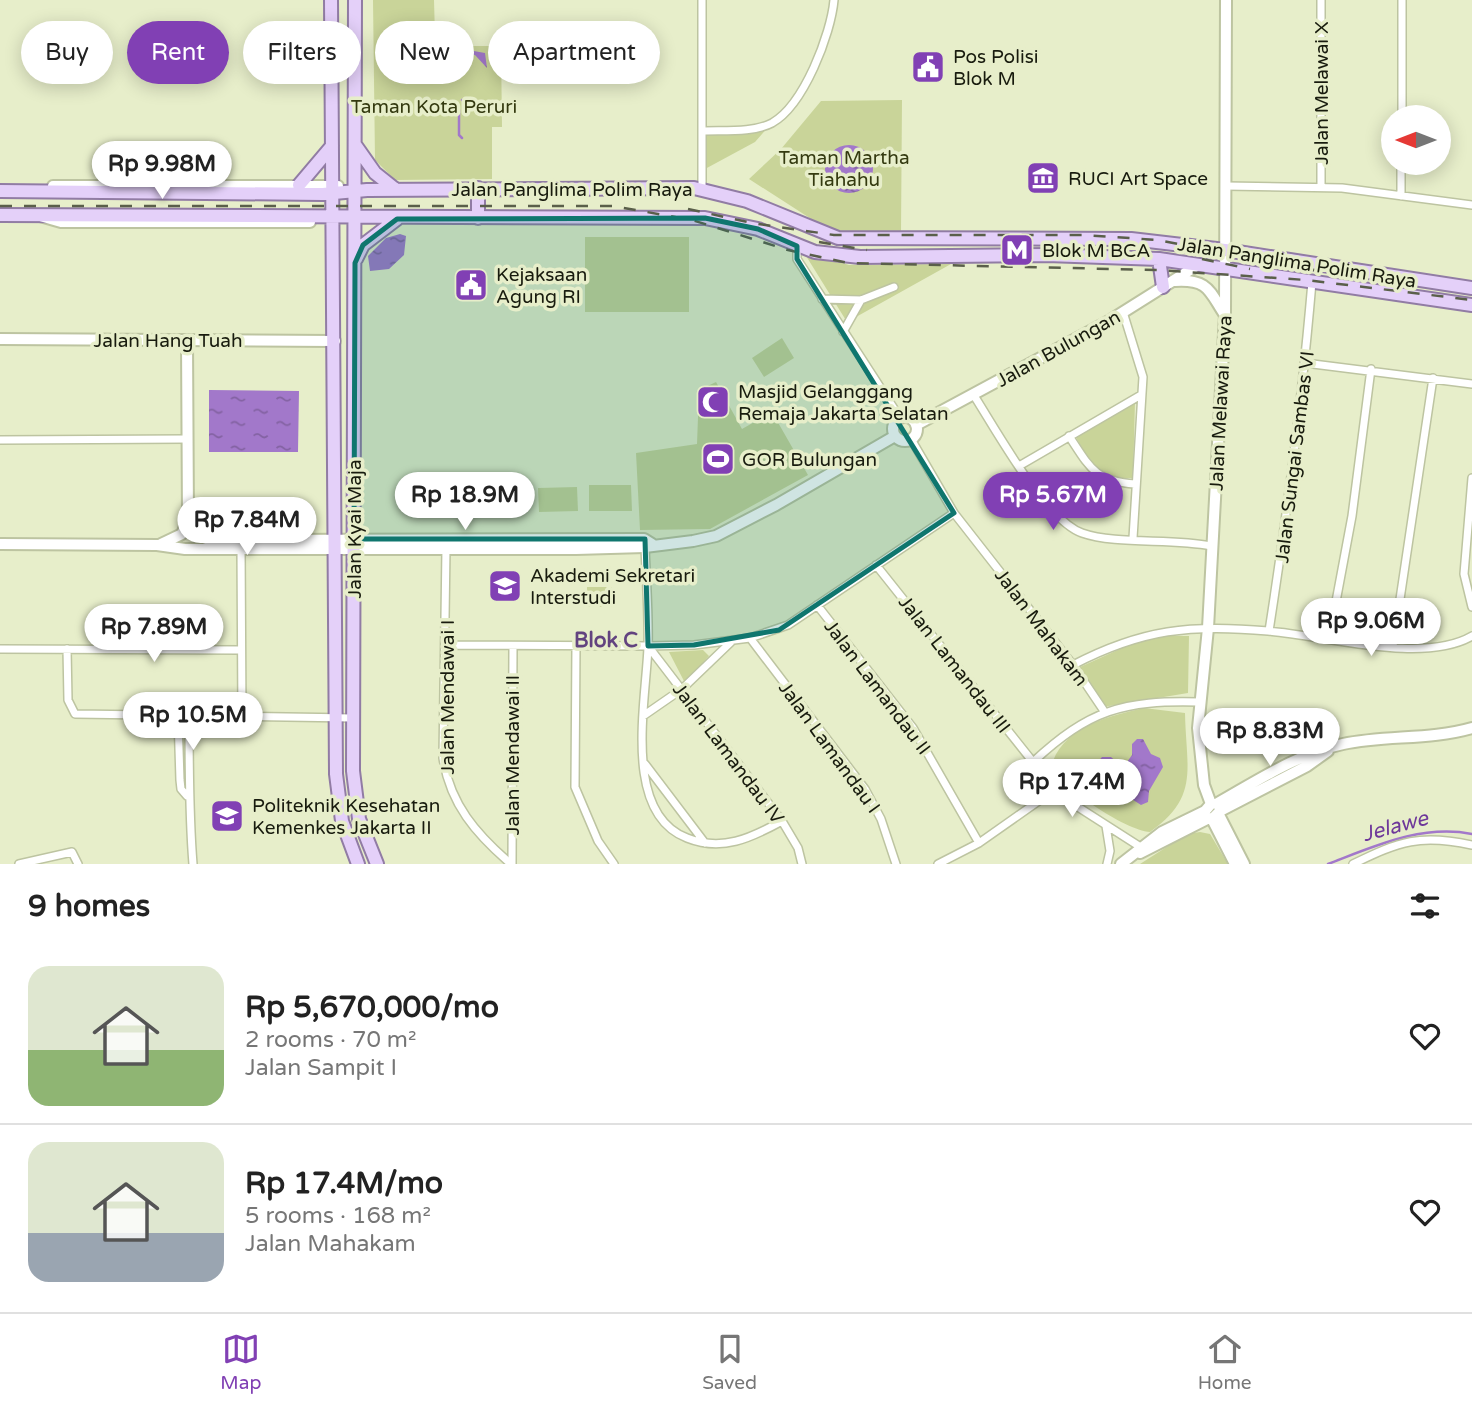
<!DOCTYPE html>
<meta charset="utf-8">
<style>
body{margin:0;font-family:"Varela Round",sans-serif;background:#f2f2f2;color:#222;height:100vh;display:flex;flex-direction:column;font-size:26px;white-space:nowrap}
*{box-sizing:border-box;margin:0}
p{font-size:23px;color:#767676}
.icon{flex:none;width:38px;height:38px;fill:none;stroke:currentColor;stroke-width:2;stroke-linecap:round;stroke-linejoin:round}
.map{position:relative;height:864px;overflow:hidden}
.details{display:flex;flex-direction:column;background:#fff;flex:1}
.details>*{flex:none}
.top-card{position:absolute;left:21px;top:21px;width:700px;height:63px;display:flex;gap:14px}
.needle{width:46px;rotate:270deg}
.buttons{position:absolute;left:1381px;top:105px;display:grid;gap:14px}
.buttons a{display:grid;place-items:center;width:70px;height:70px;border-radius:50%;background:#fff;box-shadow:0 4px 18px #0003;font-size:35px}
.price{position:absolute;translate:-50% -60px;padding:0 16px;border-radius:24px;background:#fff;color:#222;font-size:23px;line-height:46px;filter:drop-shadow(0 2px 4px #0008)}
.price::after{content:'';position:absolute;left:50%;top:42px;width:21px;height:16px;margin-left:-10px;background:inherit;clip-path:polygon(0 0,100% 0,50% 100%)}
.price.selected{background:#8140b4;color:#fff}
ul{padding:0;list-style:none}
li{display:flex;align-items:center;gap:21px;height:175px;padding:0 28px}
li+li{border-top:2px solid #e0e0e0}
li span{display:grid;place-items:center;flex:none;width:196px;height:140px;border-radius:21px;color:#555}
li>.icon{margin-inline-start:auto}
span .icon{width:84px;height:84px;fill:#fffc;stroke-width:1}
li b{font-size:30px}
h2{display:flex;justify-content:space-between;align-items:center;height:84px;padding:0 28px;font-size:30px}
.chip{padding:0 24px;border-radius:32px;background:#fff;box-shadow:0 4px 18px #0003;font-size:24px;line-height:63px}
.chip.selected{background:#8140b4;color:#fff}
.tab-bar{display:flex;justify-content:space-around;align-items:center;height:98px;border-top:2px solid #e0e0e0;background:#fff;font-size:19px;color:#767676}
.tab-bar a{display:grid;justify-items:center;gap:4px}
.tab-bar .selected{color:#8140b4}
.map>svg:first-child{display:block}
</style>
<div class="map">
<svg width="1472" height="864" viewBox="0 0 1472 864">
<defs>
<pattern id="water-ripples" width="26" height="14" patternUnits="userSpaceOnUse" patternTransform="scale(1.75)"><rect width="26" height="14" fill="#a278ca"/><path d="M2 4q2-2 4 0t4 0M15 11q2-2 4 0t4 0" fill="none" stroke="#8362a2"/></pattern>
</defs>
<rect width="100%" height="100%" fill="#e7eeca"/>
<path fill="#c9d499" d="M373,0h61l1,36h10v10h56l1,81h-10v52l-97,1 -20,-20z
M902,100l-1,132 -58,2 -24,-10 -70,-45 32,-30 40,-48z
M770,125l-15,17 -50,27 1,-41z
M585,237h104v75h-104z
M803,251l46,14 102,-1 -104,58z
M782,338l12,20 -30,19 -12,-19z
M716,382l26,47 30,-17 36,63 -98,54 -70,1 -4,-77 61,-9 2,-54z
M1135,401l-2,77c-35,2 -41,-14 -58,-42z
M589,485h42l1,26h-43z
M577,487l1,24 -39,1 -1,-24z
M268,505l43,1v22h-43z
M587,587h25v20h-25z
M1167,636h22l-1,57 -85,14 -25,-39 64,-29z
M703,650l6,6 -24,27 -16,-31z
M1144,708l41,5c1,55 15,84 -35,119 -25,-2 -94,-46 -97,-71 14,-36 58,-45 91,-53z
M1200,832l10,2 18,30h-88l47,-30z"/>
<path fill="url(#water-ripples)" d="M430,22l4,6 -2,7 11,5 2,6 40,7 2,15 -12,-13 -32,-7 -2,-6 -9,-4 -4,-7 -7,6 3,11h-6l-2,-22z
M825 169a24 24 0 1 1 48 0a24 24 0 1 1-48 0Z
M400,234l6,2 -2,19 -15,14 -19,2 -2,-15 18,-18z
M209,390l90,1 -1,61h-89z
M1137,739h6l8,15 9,4 3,9 -14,24 -1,11 -7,3 -40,-26 -7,-13 8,-9h9l7,6 9,-1 5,-7v-11z"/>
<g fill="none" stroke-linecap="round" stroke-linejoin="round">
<path stroke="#a278ca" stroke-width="2.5" d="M462,100h7
M459,110v25l3,3
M1328,864c47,-18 94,-40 144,-30"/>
<defs>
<path id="street" d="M702,0v189
M1402,117v-117
M702,131c21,-1 51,2 70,-8 32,-18 59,-89 62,-123
M1226,186l116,2 130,17
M1321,186v-186
M1401,196v-33
M797,246v13l103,159
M822,299l39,1 33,-13
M1123,312l20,65 -10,161
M843,332l18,-32
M1305,363l167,21
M973,394c22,34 72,126 109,139 34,12 90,5 129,13
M1069,436c21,32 26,45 66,48
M911,439l43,74 119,152 31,46
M0,440l187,-1
M1019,466l122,-71
M1472,478l-8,96 8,33
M645,545c1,34 4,68 3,102 -2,55 -26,166 39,191 35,14 64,0 95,-17
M241,547l1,171
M446,548l-3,210c7,46 33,76 68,106
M876,565l157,197
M817,605l96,123 66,115
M1269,631c18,-116 33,-232 43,-349
M750,638l115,151 16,30 15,45
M1329,639l23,-123 19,-147
M446,645l202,1 46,-1 56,-7 38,-13 166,-112
M576,645l-1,142 23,54 16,23
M648,646l134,175 16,27 4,16
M1393,646l40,-268
M0,649l241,1
M67,649l1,51 7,14 277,4
M1073,665c69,-36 118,-41 195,-34 56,4 154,34 204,5
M643,716l39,-27 49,-47
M178,717l2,63 1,9 6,7
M189,717c0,50 0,98 4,147
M645,764l60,79
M1106,826l4,25 -3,13
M1142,848l-89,-57 -20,-29c56,-52 90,-62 166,-60
M19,864l53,-12 6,12
M512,864l1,-218
M938,864l41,-21 74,-52
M1353,864c47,-23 67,-30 119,-19"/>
<path id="secondary" d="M53,186h285
M40,216l21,6h249
M1175,281c34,-2 34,10 50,34
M0,339l335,2
M893 429a12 12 0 1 1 24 0a12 12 0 1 1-24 0Z
M916,425l193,-104 89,-56
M188,519l6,15 15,6 435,-1 8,5
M0,544l157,1 28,4h391l69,-2 48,-6 23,-5 60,-31 119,-69
M161,544l21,-10 6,-15 -1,-178
M1211,804l-7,-19 -6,-57 10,-100 17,-313 1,-315
M1216,804c41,-23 81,-50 127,-60 43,-9 87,-4 129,-16
M1219,815l25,49
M1212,819l8,-8 87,-45 21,-15
M1212,819l23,45
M1140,853l69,-35
M1121,864l41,-32 43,-21 6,-7"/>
<path id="primary" d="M331,0l5,774 6,47 16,43
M355,0l-2,771 6,48 18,45
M356,146l19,27 20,16
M299,185l33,-39
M478,188v30
M0,191l323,3 44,-4 327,-2 53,13 91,37 293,1 94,11 247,38
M0,215l705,3 53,11 57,23 45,5 187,-2 112,4 313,46
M356,259l7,-14 34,-26
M1159,259l4,28"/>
</defs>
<use href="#street" stroke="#bdc4a1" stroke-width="10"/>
<use href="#secondary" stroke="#bdc4a1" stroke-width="14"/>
<use href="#primary" stroke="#917ca4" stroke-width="16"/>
<use href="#street" stroke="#fff" stroke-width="7"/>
<use href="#secondary" stroke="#fff" stroke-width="10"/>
<use href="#primary" stroke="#e4d0f9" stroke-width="12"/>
<path stroke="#5a5f4a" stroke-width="2.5" stroke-dasharray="12 12" stroke-linecap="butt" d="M0,206h613l79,14 96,30 60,13 309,7 149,10 166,20
M688,209l64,14 82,12h249l75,5 172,33
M819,242l48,8
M1202,259l48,10"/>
</g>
<path fill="#0f766e" fill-opacity="0.2" stroke="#0f766e" stroke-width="5" stroke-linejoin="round" d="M705,218l53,11 39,17v13l157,254 -175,117 -85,15 -46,1 -3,-107h-291l1,-276 8,-18 34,-26z"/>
<defs>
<symbol id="civic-square" viewBox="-11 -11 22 22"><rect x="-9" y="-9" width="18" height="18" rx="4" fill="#8140b4" stroke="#e7eeca"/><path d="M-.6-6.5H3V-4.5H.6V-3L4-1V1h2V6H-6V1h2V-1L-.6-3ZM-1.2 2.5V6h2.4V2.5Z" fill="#fff"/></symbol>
<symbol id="museum-square" viewBox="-11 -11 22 22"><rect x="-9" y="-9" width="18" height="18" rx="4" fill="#8140b4" stroke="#e7eeca"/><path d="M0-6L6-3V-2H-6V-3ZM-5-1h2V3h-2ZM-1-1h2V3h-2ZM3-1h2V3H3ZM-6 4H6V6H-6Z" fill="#fff"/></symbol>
<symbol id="metro-square" viewBox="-11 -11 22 22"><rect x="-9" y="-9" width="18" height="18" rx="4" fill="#8140b4" stroke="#e7eeca"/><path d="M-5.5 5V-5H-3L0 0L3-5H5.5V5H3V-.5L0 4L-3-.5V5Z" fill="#fff"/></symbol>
<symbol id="mosque-square" viewBox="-11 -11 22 22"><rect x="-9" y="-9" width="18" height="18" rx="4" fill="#8140b4" stroke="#e7eeca"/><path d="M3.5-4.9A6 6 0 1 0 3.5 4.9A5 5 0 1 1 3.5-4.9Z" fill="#fff"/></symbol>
<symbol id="stadium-square" viewBox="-11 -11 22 22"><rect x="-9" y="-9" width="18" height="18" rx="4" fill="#8140b4" stroke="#e7eeca"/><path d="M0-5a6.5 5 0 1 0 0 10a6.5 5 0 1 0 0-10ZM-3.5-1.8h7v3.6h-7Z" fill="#fff"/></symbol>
<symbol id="university-square" viewBox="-11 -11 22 22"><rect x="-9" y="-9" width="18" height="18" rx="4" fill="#8140b4" stroke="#e7eeca"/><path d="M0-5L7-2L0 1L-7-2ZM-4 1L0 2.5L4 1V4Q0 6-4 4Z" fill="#fff"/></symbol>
</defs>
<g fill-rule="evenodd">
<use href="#civic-square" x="909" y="48" width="38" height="38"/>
<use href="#museum-square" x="1024" y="159" width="38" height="38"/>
<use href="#metro-square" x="998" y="231" width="38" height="38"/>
<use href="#civic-square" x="452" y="266" width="38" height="38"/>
<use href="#mosque-square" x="694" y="383" width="38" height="38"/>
<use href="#stadium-square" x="699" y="440" width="38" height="38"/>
<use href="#university-square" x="486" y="567" width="38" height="38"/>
<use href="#university-square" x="208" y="797" width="38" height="38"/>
</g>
<g text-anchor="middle" stroke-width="7" stroke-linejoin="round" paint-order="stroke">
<g font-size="19" fill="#181b0e" stroke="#e7eeca" text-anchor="start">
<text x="953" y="63">Pos Polisi<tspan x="953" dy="22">Blok M</tspan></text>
<text x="1068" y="185">RUCI Art Space</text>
<text x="1042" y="257">Blok M BCA</text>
<text x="496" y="281">Kejaksaan<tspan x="496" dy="22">Agung RI</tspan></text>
<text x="738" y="398">Masjid Gelanggang<tspan x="738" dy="22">Remaja Jakarta Selatan</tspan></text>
<text x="742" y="466">GOR Bulungan</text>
<text x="530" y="582">Akademi Sekretari<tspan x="530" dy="22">Interstudi</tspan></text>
<text x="252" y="812">Politeknik Kesehatan<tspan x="252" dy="22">Kemenkes Jakarta II</tspan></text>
</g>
<g font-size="19" fill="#181b0e" stroke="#e7eeca">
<text transform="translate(1321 93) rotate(-90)" y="7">Jalan Melawai X</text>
<text x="572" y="196">Jalan Panglima Polim Raya</text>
<text transform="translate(1297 262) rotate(9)" y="7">Jalan Panglima Polim Raya</text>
<text x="168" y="347">Jalan Hang Tuah</text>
<text transform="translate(1058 348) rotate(-29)" y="7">Jalan Bulungan</text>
<text transform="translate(1220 403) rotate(-87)" y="7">Jalan Melawai Raya</text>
<text transform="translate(1294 457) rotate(-83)" y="7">Jalan Sungai Sambas VI</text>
<text transform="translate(354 529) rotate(-90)" y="7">Jalan Kyai Maja</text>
<text transform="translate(1042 627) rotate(53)" y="7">Jalan Mahakam</text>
<text transform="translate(955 664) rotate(52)" y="7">Jalan Lamandau III</text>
<text transform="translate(878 687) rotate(53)" y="7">Jalan Lamandau II</text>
<text transform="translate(447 697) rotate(-90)" y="7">Jalan Mendawai I</text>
<text transform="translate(830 747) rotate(54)" y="7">Jalan Lamandau I</text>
<text transform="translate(729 753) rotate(53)" y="7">Jalan Lamandau IV</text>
<text transform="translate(512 755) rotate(-90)" y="7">Jalan Mendawai II</text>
</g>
<g font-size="19" fill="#343a10" stroke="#e7eeca">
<text x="434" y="113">Taman Kota Peruri</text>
<text x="844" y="164">Taman Martha<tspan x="844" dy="22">Tiahahu</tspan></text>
</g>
<g font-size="21" font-weight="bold" fill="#62437f" stroke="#e7eeca">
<text x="606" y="647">Blok C</text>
</g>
<g font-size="21" font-style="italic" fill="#6e389a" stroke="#e7eeca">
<text transform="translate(1395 826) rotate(-15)" y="7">Jelawe</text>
</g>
</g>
</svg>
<div class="buttons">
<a><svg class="needle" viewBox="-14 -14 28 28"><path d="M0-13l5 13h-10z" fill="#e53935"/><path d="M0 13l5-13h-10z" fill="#767676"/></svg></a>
</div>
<b class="price" style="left:162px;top:201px">Rp 9.98M</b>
<b class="price" style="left:465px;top:532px">Rp 18.9M</b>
<b class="price selected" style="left:1053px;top:532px">Rp 5.67M</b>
<b class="price" style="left:247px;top:557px">Rp 7.84M</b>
<b class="price" style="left:1371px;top:658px">Rp 9.06M</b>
<b class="price" style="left:154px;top:664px">Rp 7.89M</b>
<b class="price" style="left:193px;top:752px">Rp 10.5M</b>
<b class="price" style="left:1270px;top:768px">Rp 8.83M</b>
<b class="price" style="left:1072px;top:819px">Rp 17.4M</b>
<div class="top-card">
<a class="chip">Buy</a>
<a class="chip selected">Rent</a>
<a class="chip">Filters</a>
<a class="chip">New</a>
<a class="chip">Apartment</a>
</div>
</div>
<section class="details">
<h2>9 homes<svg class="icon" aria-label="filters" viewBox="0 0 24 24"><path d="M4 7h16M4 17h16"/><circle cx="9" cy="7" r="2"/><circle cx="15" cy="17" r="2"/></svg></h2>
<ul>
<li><span style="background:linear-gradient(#dfe7d0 60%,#8fb573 0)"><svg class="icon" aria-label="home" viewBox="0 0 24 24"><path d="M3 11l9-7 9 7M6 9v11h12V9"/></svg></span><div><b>Rp 5,670,000/mo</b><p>2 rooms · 70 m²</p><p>Jalan Sampit I</p></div><svg class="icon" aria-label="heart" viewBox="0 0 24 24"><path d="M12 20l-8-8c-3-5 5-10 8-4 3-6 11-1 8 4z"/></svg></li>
<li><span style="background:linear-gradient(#dfe7d0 65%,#9aa5b1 0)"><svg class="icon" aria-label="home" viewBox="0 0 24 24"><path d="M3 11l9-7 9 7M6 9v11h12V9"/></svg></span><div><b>Rp 17.4M/mo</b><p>5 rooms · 168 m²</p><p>Jalan Mahakam</p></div><svg class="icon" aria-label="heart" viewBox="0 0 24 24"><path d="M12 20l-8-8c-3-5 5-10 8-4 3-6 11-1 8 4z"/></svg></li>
</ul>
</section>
<nav class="tab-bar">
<a class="selected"><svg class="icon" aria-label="map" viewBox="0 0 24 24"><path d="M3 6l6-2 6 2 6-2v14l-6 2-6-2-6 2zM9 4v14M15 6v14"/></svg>Map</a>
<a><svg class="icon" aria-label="saved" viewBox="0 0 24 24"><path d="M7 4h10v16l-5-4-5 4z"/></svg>Saved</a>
<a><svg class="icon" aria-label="home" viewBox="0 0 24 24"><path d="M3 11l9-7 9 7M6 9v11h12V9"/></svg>Home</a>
</nav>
